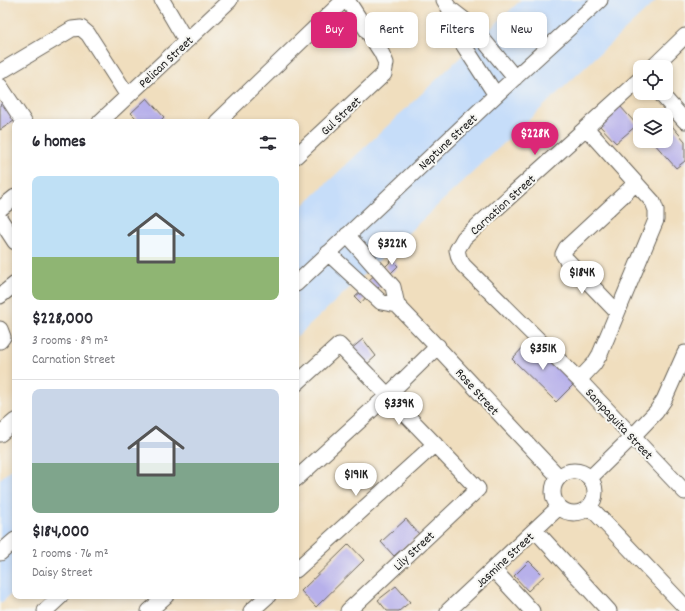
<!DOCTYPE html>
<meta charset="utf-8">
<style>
body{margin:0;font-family:Dekko,sans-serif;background:#f7f7f7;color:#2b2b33;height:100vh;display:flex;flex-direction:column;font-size:15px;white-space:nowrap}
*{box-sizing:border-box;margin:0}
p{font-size:13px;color:#7c7c81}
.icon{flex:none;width:22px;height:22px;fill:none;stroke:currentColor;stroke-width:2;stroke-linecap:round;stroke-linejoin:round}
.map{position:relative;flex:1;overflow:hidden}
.drawer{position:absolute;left:12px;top:119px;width:287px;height:480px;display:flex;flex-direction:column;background:#fff;border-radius:8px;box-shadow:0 2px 6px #0003}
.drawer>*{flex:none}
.guide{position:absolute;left:311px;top:12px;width:314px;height:36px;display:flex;gap:8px}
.buttons{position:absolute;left:633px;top:60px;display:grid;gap:8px}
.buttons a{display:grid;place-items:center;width:40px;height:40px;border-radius:8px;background:#fff;box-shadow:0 2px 6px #0003;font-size:20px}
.price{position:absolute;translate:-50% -34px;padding:0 9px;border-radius:14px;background:#fff;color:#222;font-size:13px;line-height:26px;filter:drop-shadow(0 1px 2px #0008)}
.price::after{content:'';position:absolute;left:50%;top:24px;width:12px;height:9px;margin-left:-6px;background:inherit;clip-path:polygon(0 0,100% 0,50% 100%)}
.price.on{background:#db2777;color:#fff}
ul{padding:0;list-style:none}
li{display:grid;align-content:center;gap:8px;height:212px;padding:0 20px}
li+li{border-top:1px solid #e1e1e2}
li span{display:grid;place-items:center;height:124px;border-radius:8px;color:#555}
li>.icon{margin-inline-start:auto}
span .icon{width:72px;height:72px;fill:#fffc;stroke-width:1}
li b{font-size:17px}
h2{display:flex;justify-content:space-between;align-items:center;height:48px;padding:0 20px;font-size:17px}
.chip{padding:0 14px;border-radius:8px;background:#fff;box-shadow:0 2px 6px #0003;font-size:14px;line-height:36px}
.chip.on{background:#db2777;color:#fff}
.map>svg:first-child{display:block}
</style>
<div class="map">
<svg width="685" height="611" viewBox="0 0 685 611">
<rect width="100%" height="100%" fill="#f6f6f2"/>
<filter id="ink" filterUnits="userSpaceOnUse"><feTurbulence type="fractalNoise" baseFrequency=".025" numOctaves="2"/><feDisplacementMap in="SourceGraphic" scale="8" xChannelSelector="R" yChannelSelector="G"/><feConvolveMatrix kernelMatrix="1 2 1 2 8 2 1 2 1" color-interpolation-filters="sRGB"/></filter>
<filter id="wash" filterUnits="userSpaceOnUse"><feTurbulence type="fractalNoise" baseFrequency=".012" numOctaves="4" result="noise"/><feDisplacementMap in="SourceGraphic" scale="16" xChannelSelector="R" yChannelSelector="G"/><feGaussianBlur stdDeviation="0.9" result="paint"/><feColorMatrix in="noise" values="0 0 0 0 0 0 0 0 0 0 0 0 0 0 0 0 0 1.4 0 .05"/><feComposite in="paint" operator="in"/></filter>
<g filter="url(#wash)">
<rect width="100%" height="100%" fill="#f0debe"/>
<path fill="#c6ddf9" d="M521,0h136l-361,338v-126z
M15,466v125l-15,13v-125z"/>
<g id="blocks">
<path fill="#b7b0ea" d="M147,98l17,19 -5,5h-19l-9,-9z
M5,102l12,17 -17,11v-25z
M620,106l17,19 -21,18 -17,-18z
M672,126l13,15v20l-9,7 -23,-26 13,-1v-10z
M392,260l6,6 -7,7 -6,-6z
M377,273l7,9 -7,7 -8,-9z
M362,291l5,5 -6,7 -6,-6z
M363,339l13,17 -12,11 -14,-17z
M530,340l44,44 -18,18 -44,-43z
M406,519l13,15 -25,22 -13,-14z
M349,544l15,16 -48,47 -15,-16z
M529,561l15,15 -16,15 -14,-15z
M396,586l14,16 -11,9h-12l-9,-11z"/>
</g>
</g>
<g filter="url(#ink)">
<use href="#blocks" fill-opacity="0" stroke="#666055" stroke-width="1"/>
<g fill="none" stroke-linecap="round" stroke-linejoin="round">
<defs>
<path id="minor" d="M162,0l24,41
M444,0l5,8 6,24 41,63
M449,8l22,17 44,53
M653,67l32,-31
M0,72l72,-43 9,-1 7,6 40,62
M640,79l-176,159 -7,12 2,8 4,7 116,115 106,112
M0,86l24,36
M660,93l25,28
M100,122l130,-122
M217,122l127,-122
M296,156l88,-82 2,-11 -5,-11 -34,-52
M0,209l15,-12
M0,219l15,23
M328,253l53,49 16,3 -4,-18 -46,-52
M296,284l200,-189 104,-95
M0,296l15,-12
M397,305c55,56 107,115 162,172
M617,312l-51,-53 -3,-5 3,-6 70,-65
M0,329l3,8 -3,4
M579,380l15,-16 6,-10 56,-134v-10l-3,-8 -67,-74
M296,384l43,-39 139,144 -130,122
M0,434l15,-13
M553 492a21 21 0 1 1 42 0a21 21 0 1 1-42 0Z
M590,478l42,-41 24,-25 8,-12 21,-47
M296,479l92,-84 50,-49
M590,507l95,100
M535,530l74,81
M0,553l15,-13
M493,569l39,42
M296,570l139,-126
M45,611l16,-15
M149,611l17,-15
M251,611l17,-15
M448,611l111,-104"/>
</defs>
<use href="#minor" stroke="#666055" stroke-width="17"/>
<use href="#minor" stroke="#fff" stroke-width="15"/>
</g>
</g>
<g text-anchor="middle" stroke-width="4" stroke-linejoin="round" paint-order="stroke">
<g font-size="13" fill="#1c1c1c" stroke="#f6f6f2">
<text transform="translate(165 61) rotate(-43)" y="5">Pelican Street</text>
<text transform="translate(340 115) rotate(-43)" y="5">Gul Street</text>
<text transform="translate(447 141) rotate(-43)" y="5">Neptune Street</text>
<text transform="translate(502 204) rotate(-42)" y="5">Carnation Street</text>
<text transform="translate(478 391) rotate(48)" y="5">Rose Street</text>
<text transform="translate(620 423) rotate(47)" y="5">Sampaguita Street</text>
<text transform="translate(413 550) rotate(-43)" y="5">Lily Street</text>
<text transform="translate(504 559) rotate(-43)" y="5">Jasmine Street</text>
</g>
</g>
</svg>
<div class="buttons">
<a><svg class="icon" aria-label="locate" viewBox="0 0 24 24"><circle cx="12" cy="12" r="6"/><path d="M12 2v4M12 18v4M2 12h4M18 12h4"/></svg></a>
<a><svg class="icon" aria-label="layers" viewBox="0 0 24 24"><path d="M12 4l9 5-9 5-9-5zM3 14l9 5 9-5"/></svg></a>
</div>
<b class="price on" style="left:535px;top:156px">$228K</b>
<b class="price" style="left:392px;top:266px">$322K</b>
<b class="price" style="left:582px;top:295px">$184K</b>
<b class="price" style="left:543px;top:371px">$351K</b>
<b class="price" style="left:399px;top:426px">$339K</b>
<b class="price" style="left:356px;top:497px">$191K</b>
<div class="guide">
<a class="chip on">Buy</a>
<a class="chip">Rent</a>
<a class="chip">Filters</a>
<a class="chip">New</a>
</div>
<section class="drawer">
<h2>6 homes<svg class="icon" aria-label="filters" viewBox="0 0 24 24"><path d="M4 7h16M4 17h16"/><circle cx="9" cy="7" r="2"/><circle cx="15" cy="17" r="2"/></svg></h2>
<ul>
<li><span style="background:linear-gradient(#bfe0f5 65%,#8fb573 0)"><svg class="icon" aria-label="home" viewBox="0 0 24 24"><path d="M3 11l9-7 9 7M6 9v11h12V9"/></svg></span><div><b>$228,000</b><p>3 rooms · 89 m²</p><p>Carnation Street</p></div></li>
<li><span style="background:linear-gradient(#c9d6e8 60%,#7fa58c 0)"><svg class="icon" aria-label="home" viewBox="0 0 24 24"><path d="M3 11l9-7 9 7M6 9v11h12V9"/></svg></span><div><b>$184,000</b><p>2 rooms · 76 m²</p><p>Daisy Street</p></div></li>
</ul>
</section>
</div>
